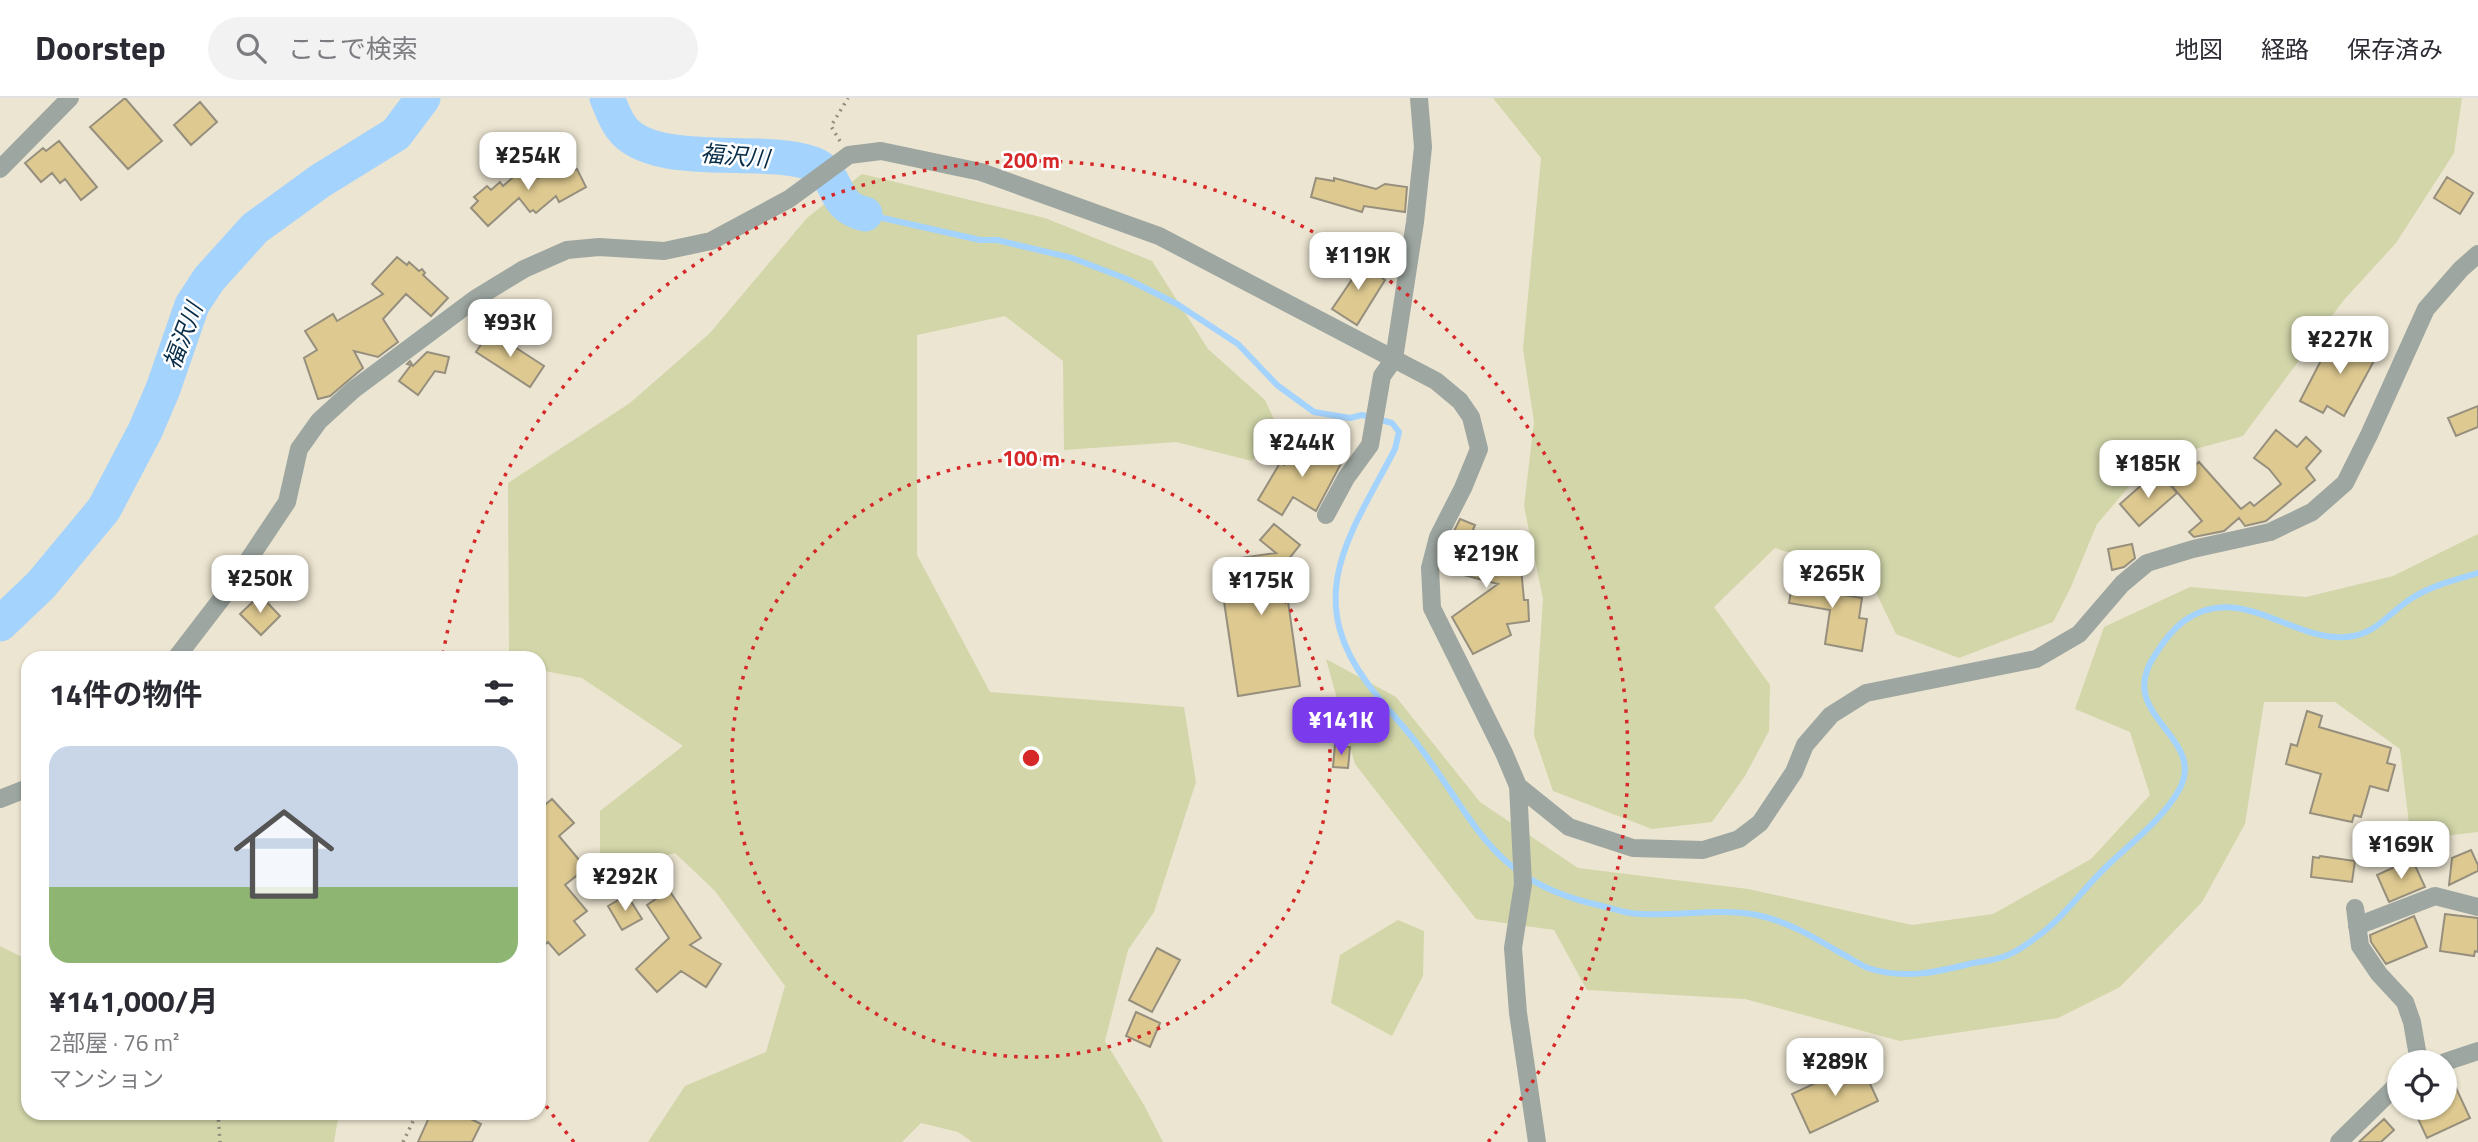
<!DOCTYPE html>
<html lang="ja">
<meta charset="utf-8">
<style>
body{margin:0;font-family:"Titillium Web","Noto Sans JP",sans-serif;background:#f2f2f3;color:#2b2b33;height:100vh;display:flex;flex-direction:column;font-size:26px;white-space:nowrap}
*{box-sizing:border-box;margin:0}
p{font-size:23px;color:#7c7c81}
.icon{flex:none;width:38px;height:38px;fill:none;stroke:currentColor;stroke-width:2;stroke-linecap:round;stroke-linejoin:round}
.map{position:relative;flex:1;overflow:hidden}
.panel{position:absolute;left:21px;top:553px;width:525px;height:469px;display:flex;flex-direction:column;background:#fff;border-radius:21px;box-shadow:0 2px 5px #0004}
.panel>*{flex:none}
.tools{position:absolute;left:2387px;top:952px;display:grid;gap:14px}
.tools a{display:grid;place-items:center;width:70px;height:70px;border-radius:50%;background:#fff;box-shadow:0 2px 5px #0004;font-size:35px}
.price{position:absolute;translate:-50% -60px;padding:0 16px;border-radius:14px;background:#fff;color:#222;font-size:23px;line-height:46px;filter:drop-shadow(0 2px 4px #0008)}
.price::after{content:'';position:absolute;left:50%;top:42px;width:21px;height:16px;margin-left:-10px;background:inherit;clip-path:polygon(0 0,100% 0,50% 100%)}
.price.selected{background:#7c3aed;color:#fff}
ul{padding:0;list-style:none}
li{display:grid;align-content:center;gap:14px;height:371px;padding:0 28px}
li span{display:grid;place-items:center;height:217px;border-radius:21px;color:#555}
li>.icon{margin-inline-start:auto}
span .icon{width:126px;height:126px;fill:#fffc;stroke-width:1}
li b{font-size:30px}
h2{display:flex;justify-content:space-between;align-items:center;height:84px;padding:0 28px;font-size:30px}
header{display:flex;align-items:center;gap:42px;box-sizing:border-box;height:98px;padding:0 35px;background:#fff;border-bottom:2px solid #e1e1e2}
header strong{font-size:33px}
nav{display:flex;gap:38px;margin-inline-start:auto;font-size:24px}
.search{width:490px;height:63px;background:#f2f2f3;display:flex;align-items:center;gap:18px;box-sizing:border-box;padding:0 24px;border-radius:38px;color:#7c7c81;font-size:26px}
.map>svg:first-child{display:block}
</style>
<header>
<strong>Doorstep</strong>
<div class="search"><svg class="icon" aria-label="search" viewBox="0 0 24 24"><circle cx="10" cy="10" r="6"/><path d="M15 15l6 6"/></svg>ここで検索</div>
<nav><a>地図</a><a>経路</a><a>保存済み</a></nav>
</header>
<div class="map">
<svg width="2478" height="1044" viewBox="0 0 2478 1044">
<rect width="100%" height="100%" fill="#ece5d1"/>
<path fill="#d2d6a9" d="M1493,0h969l-8,55 -58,90 -53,58 -100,135 -92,25 -54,63 -27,65 -17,33 -94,36 -63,-24 -27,-56 -94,-30 -61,59 56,78 -1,46 -24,45 -33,46 -60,7 -99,-38 -19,-56 9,-136 -19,-93 10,-84 -11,-73 18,-191z
M862,76l183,44 107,43 56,88 57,51 13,28 -26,33 -76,-19 -112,8 -1,-89 -58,-45 -88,19v220l73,137 194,15 12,75 -42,130 -26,38 -23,91 39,64 19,37h-191l-14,-10 -37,-9 -19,19h-254l37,-56 81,-34 19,-66 -70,-95 -40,-38 -75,20v-62l83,-65 -101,-68 -43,-8v-12h-30l-1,-175 122,-80 80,-70 97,-115z
M2478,436v298l-67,8 -11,-91 -65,-47h-71l-19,122 -43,78 -82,85 -62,31 -158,23 -155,-42 -158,-9 -33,-60 -78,-11 -121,-155 -29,-105 70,38 84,105 98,66 170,21 164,36 81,-11 98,-55 59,-64 -20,-63 -55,-23 29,-82 86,-40 116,10 87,-21z
M1398,822l26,11 -1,45 -31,60 -61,-33 9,-48z
M0,848l28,14v153h311l-5,29h-334z"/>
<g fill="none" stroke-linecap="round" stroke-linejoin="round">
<path stroke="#a4d3fd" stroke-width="6" d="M865,116l115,26h17l75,18 55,21 50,25 61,40 39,41 37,27 36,6 12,-3 30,8 7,9 -4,17c-43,83 -94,146 -27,235 16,22 35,41 51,62 59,79 73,135 179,159 14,3 29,9 43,9 39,2 77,-6 116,1 29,6 55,21 80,36 10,5 21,13 31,17 36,12 70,4 105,-5 11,-2 24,-3 35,-8 10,-4 21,-12 30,-19 25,-18 45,-47 68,-69 25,-24 56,-47 73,-77 30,-54 -66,-74 -24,-135 8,-13 17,-25 29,-34 52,-37 99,12 151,16 38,3 49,-21 77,-39 19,-12 45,-19 66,-25"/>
<path stroke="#a4d3fd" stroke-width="35" d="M607,0c4,9 8,21 14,29 31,44 143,18 192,37 29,12 16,42 52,50
M0,526l41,-39 63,-76 41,-78 18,-42 29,-84 17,-26 46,-51 65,-47 76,-47 27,-36"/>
</g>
<path fill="#dec990" stroke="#968f7d" stroke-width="2" d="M125,0l37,43 -34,28 -38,-42z
M200,4l17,20 -26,23 -17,-20z
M59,43l38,46 -16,13 -16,-21 -5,4 -8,-10 -11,9 -16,-19 18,-15 3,3z
M566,65l5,9 6,-3 9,18 -27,15 -3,-6 -20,17 -3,-3 -3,2 -11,-14 -31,28 -17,-18 7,-7 -4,-4 13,-11 4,4 9,-8 3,4 15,-13 5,6 9,-8 6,7z
M2447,79l26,16 -13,21 -26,-16z
M1316,80l18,3v-3l42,11 9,-5 22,3 -2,25 -41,-6 -2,6 -51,-15z
M397,159l10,8 2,-3 10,9 3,-2 3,4 -2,2 25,23 -17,18 -25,-22 -23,25 15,23 -20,15 -24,-6 9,17 -33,28 -12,3 -14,-41 13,-8 -12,-19 28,-17 4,7 46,-27 -11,-10z
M1352,160l33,22 -28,45 -25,-16 21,-31 -10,-6z
M490,233l54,35 -14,21 -54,-35z
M2353,235l28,15 -37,68 -17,-10 -4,7 -23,-12 29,-56 14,8z
M427,254l22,5 -4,16 -10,-2 -17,24 -19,-14 12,-16 -4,-1 3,-3 3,5z
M2478,308v21l-22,9 -8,-18z
M2276,332l21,17 9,-10 15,14 -15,17 9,12 -49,41 -21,5 -6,-8 -15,13 -30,6 -5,-5 13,-11 -31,-36 28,-23 42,47 9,-7 4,4 27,-22 -12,-15 -15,-11z
M1295,348l50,10 -29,55 -23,-14 -11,18 -24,-15 22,-37 4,2z
M2162,377l15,18 -38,33 -19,-22 26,-23 4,5z
M1460,421l15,6 -9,22 40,-4 2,27 13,-2 3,32h4l1,21 -22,3 4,11 -38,19 -21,-37 46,-33 -57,-15 8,-28z
M1274,426l26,21 -17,21 17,120 -62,10 -20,-135 58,-8 -16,-13z
M2132,446l3,14 -11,9 -12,3 -4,-21z
M1794,476l35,6 -1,4 11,1 -2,9 25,4 -3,20 8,1 -5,32 -37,-7 5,-34 -41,-7z
M260,497l20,21 -19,19 -21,-21z
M2307,613l15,5 -3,11 72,21 -4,15 8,2 -7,26 -18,-5 -9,31 -7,-2 -2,7 -42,-9 11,-39 -35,-10 5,-20 6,2z
M1335,647l15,2 -2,21 -15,-1z
M552,701l22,24 -15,13 27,32 -21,17 22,26 -13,10 11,14 -26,20 -11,-13 -9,8v-140z
M2471,752l7,15v6l-29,14 3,-27z
M2320,758l35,5 -3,21 -41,-5 2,-20 6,1z
M2412,761l13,28 -36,15 -12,-27z
M669,792l32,48 -11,7 31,19 -15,23 -25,-16 -24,21 -21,-23 33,-31 -22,-33z
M627,797l15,24 -20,11 -14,-24z
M2445,816l33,4v34l-3,-1 -1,5 -34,-5z
M2414,818l13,31 -41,17 -15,-22 -1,-7z
M1157,850l23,12 -28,52 -23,-12z
M1136,914l24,11 -10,24 -24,-11z
M1860,964l18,39 -68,32 -18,-39z
M2445,975h4l21,45 -43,20 -14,-30h32z
M431,1015h28l22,11 -9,18h-54z
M2384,1021l10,11 -13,12h-22z"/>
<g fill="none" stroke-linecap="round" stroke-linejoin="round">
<path stroke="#928d7f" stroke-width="3.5" stroke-dasharray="2 5" stroke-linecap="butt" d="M840,43l-9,-15 17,-28
M218,1015l2,29
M403,1044l14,-29"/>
<path stroke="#9da6a1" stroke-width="18" d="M0,71l70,-71
M1326,417l20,-37 24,-33 12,-69 12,-17 21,-137 8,-75 -4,-49
M176,560l53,-69 58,-87 12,-53 20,-28 34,-31 122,-91 49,-30 43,-19 32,-3 65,4 47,-10 78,-42 60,-44 32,-4 100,21 178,64 277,145 24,20 11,16 8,32 -16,39 -25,49 -8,31 2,40 72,145 14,33 5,98 -10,64 5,65 19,129
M1518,688l51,41 64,21 70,2 36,-11 21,-16 34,-51 11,-27 26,-30 35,-22 170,-34 43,-25 43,-50 25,-21 46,-14 77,-17 42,-20 33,-29 24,-48 57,-126 35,-40 17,-15
M0,701l28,-11
M2355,810l5,38 19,28 26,28 7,20 7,40
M2357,828l78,-30 43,11
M2445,964l33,-11
M2339,1044l60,-59"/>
</g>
<g fill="none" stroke="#d62828" stroke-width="3.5" stroke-dasharray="3.5 7">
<circle cx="1031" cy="660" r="299"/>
<path d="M574 1044A597 597 0 0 1 542 1002M443 556A597 597 0 1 1 1488 1044"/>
</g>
<g text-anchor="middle" stroke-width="5" stroke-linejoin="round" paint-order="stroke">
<g font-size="23" font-style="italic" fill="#082d48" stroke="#fff">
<text transform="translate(735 58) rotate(5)" y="8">福沢川</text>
<text transform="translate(183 238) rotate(-69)" y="8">福沢川</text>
</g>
</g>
<circle cx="1031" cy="660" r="10" fill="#d62828" stroke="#fff" stroke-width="3.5"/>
<g font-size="21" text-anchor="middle" font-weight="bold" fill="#d62828" stroke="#fff" stroke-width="5" stroke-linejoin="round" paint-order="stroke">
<text x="1031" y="70">200 m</text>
<text x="1031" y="368">100 m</text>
</g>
</svg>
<div class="tools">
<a><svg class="icon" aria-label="locate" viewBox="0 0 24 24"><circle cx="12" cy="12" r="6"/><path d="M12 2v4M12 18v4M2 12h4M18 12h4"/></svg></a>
</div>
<b class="price" style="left:528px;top:94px">¥254K</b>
<b class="price" style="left:1358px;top:194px">¥119K</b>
<b class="price" style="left:510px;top:261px">¥93K</b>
<b class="price" style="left:2340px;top:278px">¥227K</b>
<b class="price" style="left:1302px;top:381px">¥244K</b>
<b class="price" style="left:2148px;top:402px">¥185K</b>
<b class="price" style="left:1486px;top:492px">¥219K</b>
<b class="price" style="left:1832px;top:512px">¥265K</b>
<b class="price" style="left:260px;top:517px">¥250K</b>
<b class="price" style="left:1261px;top:519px">¥175K</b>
<b class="price selected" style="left:1341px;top:659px">¥141K</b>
<b class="price" style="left:2401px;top:783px">¥169K</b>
<b class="price" style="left:625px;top:815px">¥292K</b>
<b class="price" style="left:1835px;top:1000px">¥289K</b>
<section class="panel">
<h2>14件の物件<svg class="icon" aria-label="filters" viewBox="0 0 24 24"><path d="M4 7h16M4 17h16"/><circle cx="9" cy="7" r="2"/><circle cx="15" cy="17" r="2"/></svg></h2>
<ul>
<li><span style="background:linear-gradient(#c9d6e8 65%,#8fb573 0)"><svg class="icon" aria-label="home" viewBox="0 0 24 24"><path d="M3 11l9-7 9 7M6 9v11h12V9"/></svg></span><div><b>¥141,000/月</b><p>2部屋 · 76 m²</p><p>マンション</p></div></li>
</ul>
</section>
</div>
